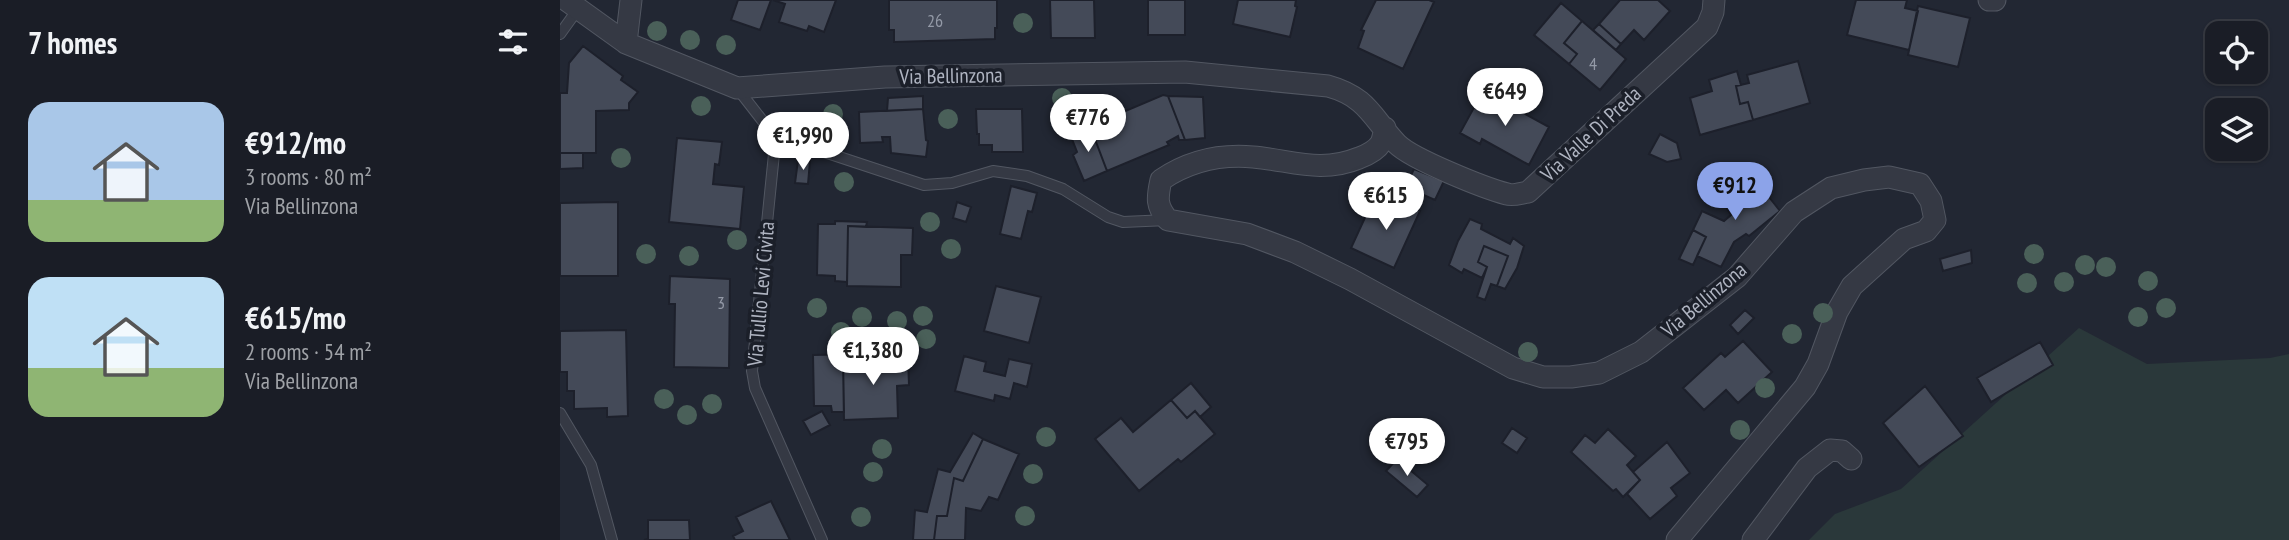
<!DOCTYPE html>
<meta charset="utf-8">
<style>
body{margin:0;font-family:"PT Sans Narrow",sans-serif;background:#23262e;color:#f1f3f6;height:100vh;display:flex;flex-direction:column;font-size:26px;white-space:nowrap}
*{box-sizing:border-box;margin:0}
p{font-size:23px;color:#9fa2a7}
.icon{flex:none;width:38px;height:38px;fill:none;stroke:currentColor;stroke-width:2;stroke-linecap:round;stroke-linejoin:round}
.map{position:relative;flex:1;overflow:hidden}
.side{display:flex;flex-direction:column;background:#1a1d26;width:560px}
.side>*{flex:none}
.fabs{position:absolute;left:1645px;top:21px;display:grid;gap:14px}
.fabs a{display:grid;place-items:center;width:63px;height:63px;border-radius:14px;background:#1a1d26;box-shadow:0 2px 5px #0004,0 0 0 2px #383b43;font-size:35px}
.price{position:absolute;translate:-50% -60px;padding:0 16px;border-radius:24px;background:#fff;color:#222;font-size:23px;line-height:46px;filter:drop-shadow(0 2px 4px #0008)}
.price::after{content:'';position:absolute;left:50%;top:42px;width:21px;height:16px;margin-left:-10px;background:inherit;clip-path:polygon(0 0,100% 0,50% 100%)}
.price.active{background:#8ca3e9;color:#111}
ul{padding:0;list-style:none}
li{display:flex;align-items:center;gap:21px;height:175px;padding:0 28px}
li span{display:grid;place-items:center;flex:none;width:196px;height:140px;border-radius:21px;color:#555}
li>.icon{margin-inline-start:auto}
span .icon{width:84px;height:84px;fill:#fffc;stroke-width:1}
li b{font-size:30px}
h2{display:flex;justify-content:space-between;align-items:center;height:84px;padding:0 28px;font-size:30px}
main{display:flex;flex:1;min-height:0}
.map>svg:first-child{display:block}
</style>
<main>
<section class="side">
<h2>7 homes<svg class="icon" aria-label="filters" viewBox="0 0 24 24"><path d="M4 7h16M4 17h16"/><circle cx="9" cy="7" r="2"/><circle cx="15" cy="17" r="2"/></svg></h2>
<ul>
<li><span style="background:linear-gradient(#a9c7e8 70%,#8fb573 0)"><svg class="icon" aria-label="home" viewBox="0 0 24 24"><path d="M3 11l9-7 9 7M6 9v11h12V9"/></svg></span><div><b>€912/mo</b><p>3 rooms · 80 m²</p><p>Via Bellinzona</p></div></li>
<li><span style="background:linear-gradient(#bfe0f5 65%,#8fb573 0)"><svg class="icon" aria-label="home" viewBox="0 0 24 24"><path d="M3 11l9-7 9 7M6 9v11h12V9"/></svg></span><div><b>€615/mo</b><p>2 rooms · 54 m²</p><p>Via Bellinzona</p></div></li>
</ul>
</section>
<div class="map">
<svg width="1729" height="540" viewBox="0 0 1729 540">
<rect width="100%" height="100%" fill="#222733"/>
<path fill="#2a383a" d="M1519,328l68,36 123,-6 19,-4v186h-480l26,-26 66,-25z"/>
<path fill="#444a58" stroke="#1d202b" stroke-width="2" d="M178,0h33l-11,30 -29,-10z
M213,0h63l-12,32 -15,-6 -2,5 -28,-9 6,-18z
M329,0h108v28h-2v11l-101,3v-12h-5z
M490,0h44l1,38h-44z
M588,0h37v35h-37z
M678,0h58l-1,6 2,1 -7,30 -57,-13z
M816,0h53l5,2 -31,67 -45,-21 6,-17 -3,-1z
M1060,0h38l12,11 -26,29 -10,-10 -13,14 -22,-20z
M1296,0h51l-2,8 13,3 -9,39 -62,-15z
M1001,3l21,18 -18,22 13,11 -8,10 -35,-29z
M1358,6l52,12 -12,49 -50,-12z
M1022,21l44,38 -26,31 -31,-26 8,-10 -13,-11z
M1039,24l22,20 -5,6 -23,-20z
M23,46l40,30 -2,4 17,12 -9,11v7l-33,1v42h-36v-60h7l2,-30z
M1238,61l12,42 -57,17 -5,-18 -8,2 -4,-18 13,-3 -2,-8z
M1177,71l4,14 -5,1 4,18 8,-2 5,18 -53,15 -10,-37 22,-7 -3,-11z
M923,91l66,36 -20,38 -47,-26 -2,5 -20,-11z
M603,95l5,1 17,44h-6l-1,-4 -11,6 2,3 -62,26 -17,-45z
M363,96v13l-36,2 1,-13z
M608,96l35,1 2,41 -20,2z
M363,109l3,31 2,1 -2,16 -35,-4 -1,-16h-8l1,5 -23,1 -1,-31z
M416,109h46l1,43h-31v-7h-13v-11h-2z
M530,126l17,45 -23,10 -11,-26 4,-3 -7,-18z
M1100,134l17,9 4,16 -14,3 -18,-8z
M117,138l45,4 -3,23 -4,-1 -2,20 31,3 -4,42 -71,-7z
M0,153h23v15l-23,1z
M238,160l12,1 -2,23 -13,-1z
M854,169l30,12 -9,19 -30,-13z
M1194,178l26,33 -31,25 -3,-2 -12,8 -13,25 -24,-11 9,-19 -13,-7 9,-19 22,10 7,-6 -8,-13z
M451,186l26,7 -5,19 -4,-1 -7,28 -21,-5z
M826,196l34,15 -26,57 -43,-20 17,-37 9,4z
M58,202v74h-58v-73z
M397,202l14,5 -5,15 -13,-4z
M910,219l12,5 -1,5 29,15 3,-6 11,8 -7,22 -12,21 -8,-3 11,-30 -24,-10 -6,16 9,5 -5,11 -18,-9 -2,4 -13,-8 9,-24z
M275,221l32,1 -1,5 -18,-1 -1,56 -12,-1v-5l-18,-1 1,-51h17z
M288,226l65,2 -1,27h-11v32l-54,-1z
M1133,230l13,7 -13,28 -14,-6z
M924,246l24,10 -11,30 -6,-2 -6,16 -8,-3 10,-30 -9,-5z
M1411,250l1,13 -29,8 -3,-12z
M110,276l60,3 -1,89 -55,-1 1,-63h-6z
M436,286l45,11 -12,46 -45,-12z
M1185,310l9,8 -16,16 -8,-9z
M66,330l2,86 -21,1v-9l-33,1v-18h-7v-19h-7v-41z
M1183,341l29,31 -34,31 -12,-13 -22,20 -21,-22 38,-35 4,4z
M1480,342l13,23 -62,37 -14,-24z
M299,354v4l-16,1 1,53h-12l-1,-6h-17l-1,-51z
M404,356l22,6 -2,9 21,5 4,-17 23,5 -5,23 -13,-4 -4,16 -15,-4 -1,6 -39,-10z
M348,357l1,28 -12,1 1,32 -54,2 -1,-61z
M631,383l20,24 -11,10 -5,-6 -8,7 -16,-18z
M1365,386l38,50 -44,31 -36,-44z
M611,400l16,18 8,-7 20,23 -34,28 -3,-3 -39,32 -44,-52 26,-21 12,14z
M262,411l8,14 -19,10 -8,-14z
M952,428l15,10 -10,15 -15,-10z
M1048,429l28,27 -9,9 13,15 -17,17 -7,-8 -3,2 -42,-39 14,-17 10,8z
M413,433l10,6 -20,42 -9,-3 -7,38h-10l-3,24h-21l2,-30 12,2 11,-43 12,3z
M423,439l36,15 -21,46 -9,-3 -8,14 -15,-3 -1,32h-31l3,-24h10l7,-38 9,3z
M1107,442l23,31 -19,15 6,8 -27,23 -23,-25 13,-14 -7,-8z
M837,459l31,26 -11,12 -31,-26z
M211,501l19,39h-55l-2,-4 10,-5 -7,-14z
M88,520h41l1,20h-46l4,-1z"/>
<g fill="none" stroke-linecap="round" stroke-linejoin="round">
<defs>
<path id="lane" d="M0,34l18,-25
M177,88l35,45 3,11 -23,227 3,17 67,152
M215,144l31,2 118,39 28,-2 41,-12 34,5 36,13 45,28 15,5 45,-2
M0,413l31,52 21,75"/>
<path id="street" d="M6,0l60,43 111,45 148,-11 300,-5 143,14c40,11 44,32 69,58 15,15 87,44 110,50 6,2 14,-1 21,-2l179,-165 6,-15 1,-12
M1429,0h6
M66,43l5,-43
M825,128c-1,4 -2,11 -4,15 -5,8 -14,12 -22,15 -39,16 -68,2 -106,-1 -34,-3 -64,4 -92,23 -4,18 -5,26 7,40l79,14 48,18 55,27 163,89 30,9h28l28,-4 42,-21 96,-75 57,-65 37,-24 33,-8 25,-3 31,7 11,17 4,19 -9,11 -22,8 -52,47 -15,26 -19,52 -13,23 -128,153
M1193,540l54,-72 23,-18 12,1 9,8"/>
</defs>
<use href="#lane" stroke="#525762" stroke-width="12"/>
<use href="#street" stroke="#525762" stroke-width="23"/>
<use href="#lane" stroke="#353944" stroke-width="10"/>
<use href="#street" stroke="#353944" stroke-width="21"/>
</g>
<g fill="#4a6059">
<circle cx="463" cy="23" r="10"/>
<circle cx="97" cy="31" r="10"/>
<circle cx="130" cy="40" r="10"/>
<circle cx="166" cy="45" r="10"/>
<circle cx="502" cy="98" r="10"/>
<circle cx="141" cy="106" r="10"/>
<circle cx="273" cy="114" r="10"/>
<circle cx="388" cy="119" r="10"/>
<circle cx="243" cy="123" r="10"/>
<circle cx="61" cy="158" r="10"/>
<circle cx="284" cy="182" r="10"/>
<circle cx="370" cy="222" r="10"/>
<circle cx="177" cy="240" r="10"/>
<circle cx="391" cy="249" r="10"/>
<circle cx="86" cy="254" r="10"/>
<circle cx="1474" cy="254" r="10"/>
<circle cx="129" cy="256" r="10"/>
<circle cx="1525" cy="265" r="10"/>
<circle cx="1546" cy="267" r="10"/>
<circle cx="1588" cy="281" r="10"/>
<circle cx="1504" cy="282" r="10"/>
<circle cx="1467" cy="283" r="10"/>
<circle cx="257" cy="308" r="10"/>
<circle cx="1606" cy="308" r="10"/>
<circle cx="1263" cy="313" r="10"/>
<circle cx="363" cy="316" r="10"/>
<circle cx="302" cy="317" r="10"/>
<circle cx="1578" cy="317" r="10"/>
<circle cx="337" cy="321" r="10"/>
<circle cx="281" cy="332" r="10"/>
<circle cx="1232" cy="334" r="10"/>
<circle cx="366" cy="339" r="10"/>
<circle cx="968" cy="352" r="10"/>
<circle cx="1205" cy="388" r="10"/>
<circle cx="104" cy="399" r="10"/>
<circle cx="152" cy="404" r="10"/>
<circle cx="127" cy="415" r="10"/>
<circle cx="1180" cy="430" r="10"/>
<circle cx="486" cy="437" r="10"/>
<circle cx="322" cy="449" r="10"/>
<circle cx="313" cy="472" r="10"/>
<circle cx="473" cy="474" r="10"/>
<circle cx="465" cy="516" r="10"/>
<circle cx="301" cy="517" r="10"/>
</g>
<g text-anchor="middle" stroke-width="7" stroke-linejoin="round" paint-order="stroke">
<g font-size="18" fill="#949aa7">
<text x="375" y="27">26</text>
<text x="1033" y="70">4</text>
<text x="161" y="309">3</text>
</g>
<g font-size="21" fill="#afb4c1" stroke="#1b1f29">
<text transform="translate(391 76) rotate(-1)" y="7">Via Bellinzona</text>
<text transform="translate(1031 134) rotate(-43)" y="7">Via Valle Di Preda</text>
<text transform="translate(201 294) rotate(-85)" y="7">Via Tullio Levi Civita</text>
<text transform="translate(1144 300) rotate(-40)" y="7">Via Bellinzona</text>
</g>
</g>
</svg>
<div class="fabs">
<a><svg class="icon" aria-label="locate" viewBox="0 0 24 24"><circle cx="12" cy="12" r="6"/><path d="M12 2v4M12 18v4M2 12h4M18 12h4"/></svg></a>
<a><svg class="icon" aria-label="layers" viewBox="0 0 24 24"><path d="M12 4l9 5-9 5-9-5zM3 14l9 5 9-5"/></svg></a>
</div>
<b class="price" style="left:945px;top:128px">€649</b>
<b class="price" style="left:528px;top:154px">€776</b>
<b class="price" style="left:243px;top:172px">€1,990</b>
<b class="price active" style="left:1175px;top:222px">€912</b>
<b class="price" style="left:826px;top:232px">€615</b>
<b class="price" style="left:313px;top:387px">€1,380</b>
<b class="price" style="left:847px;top:478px">€795</b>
</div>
</main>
